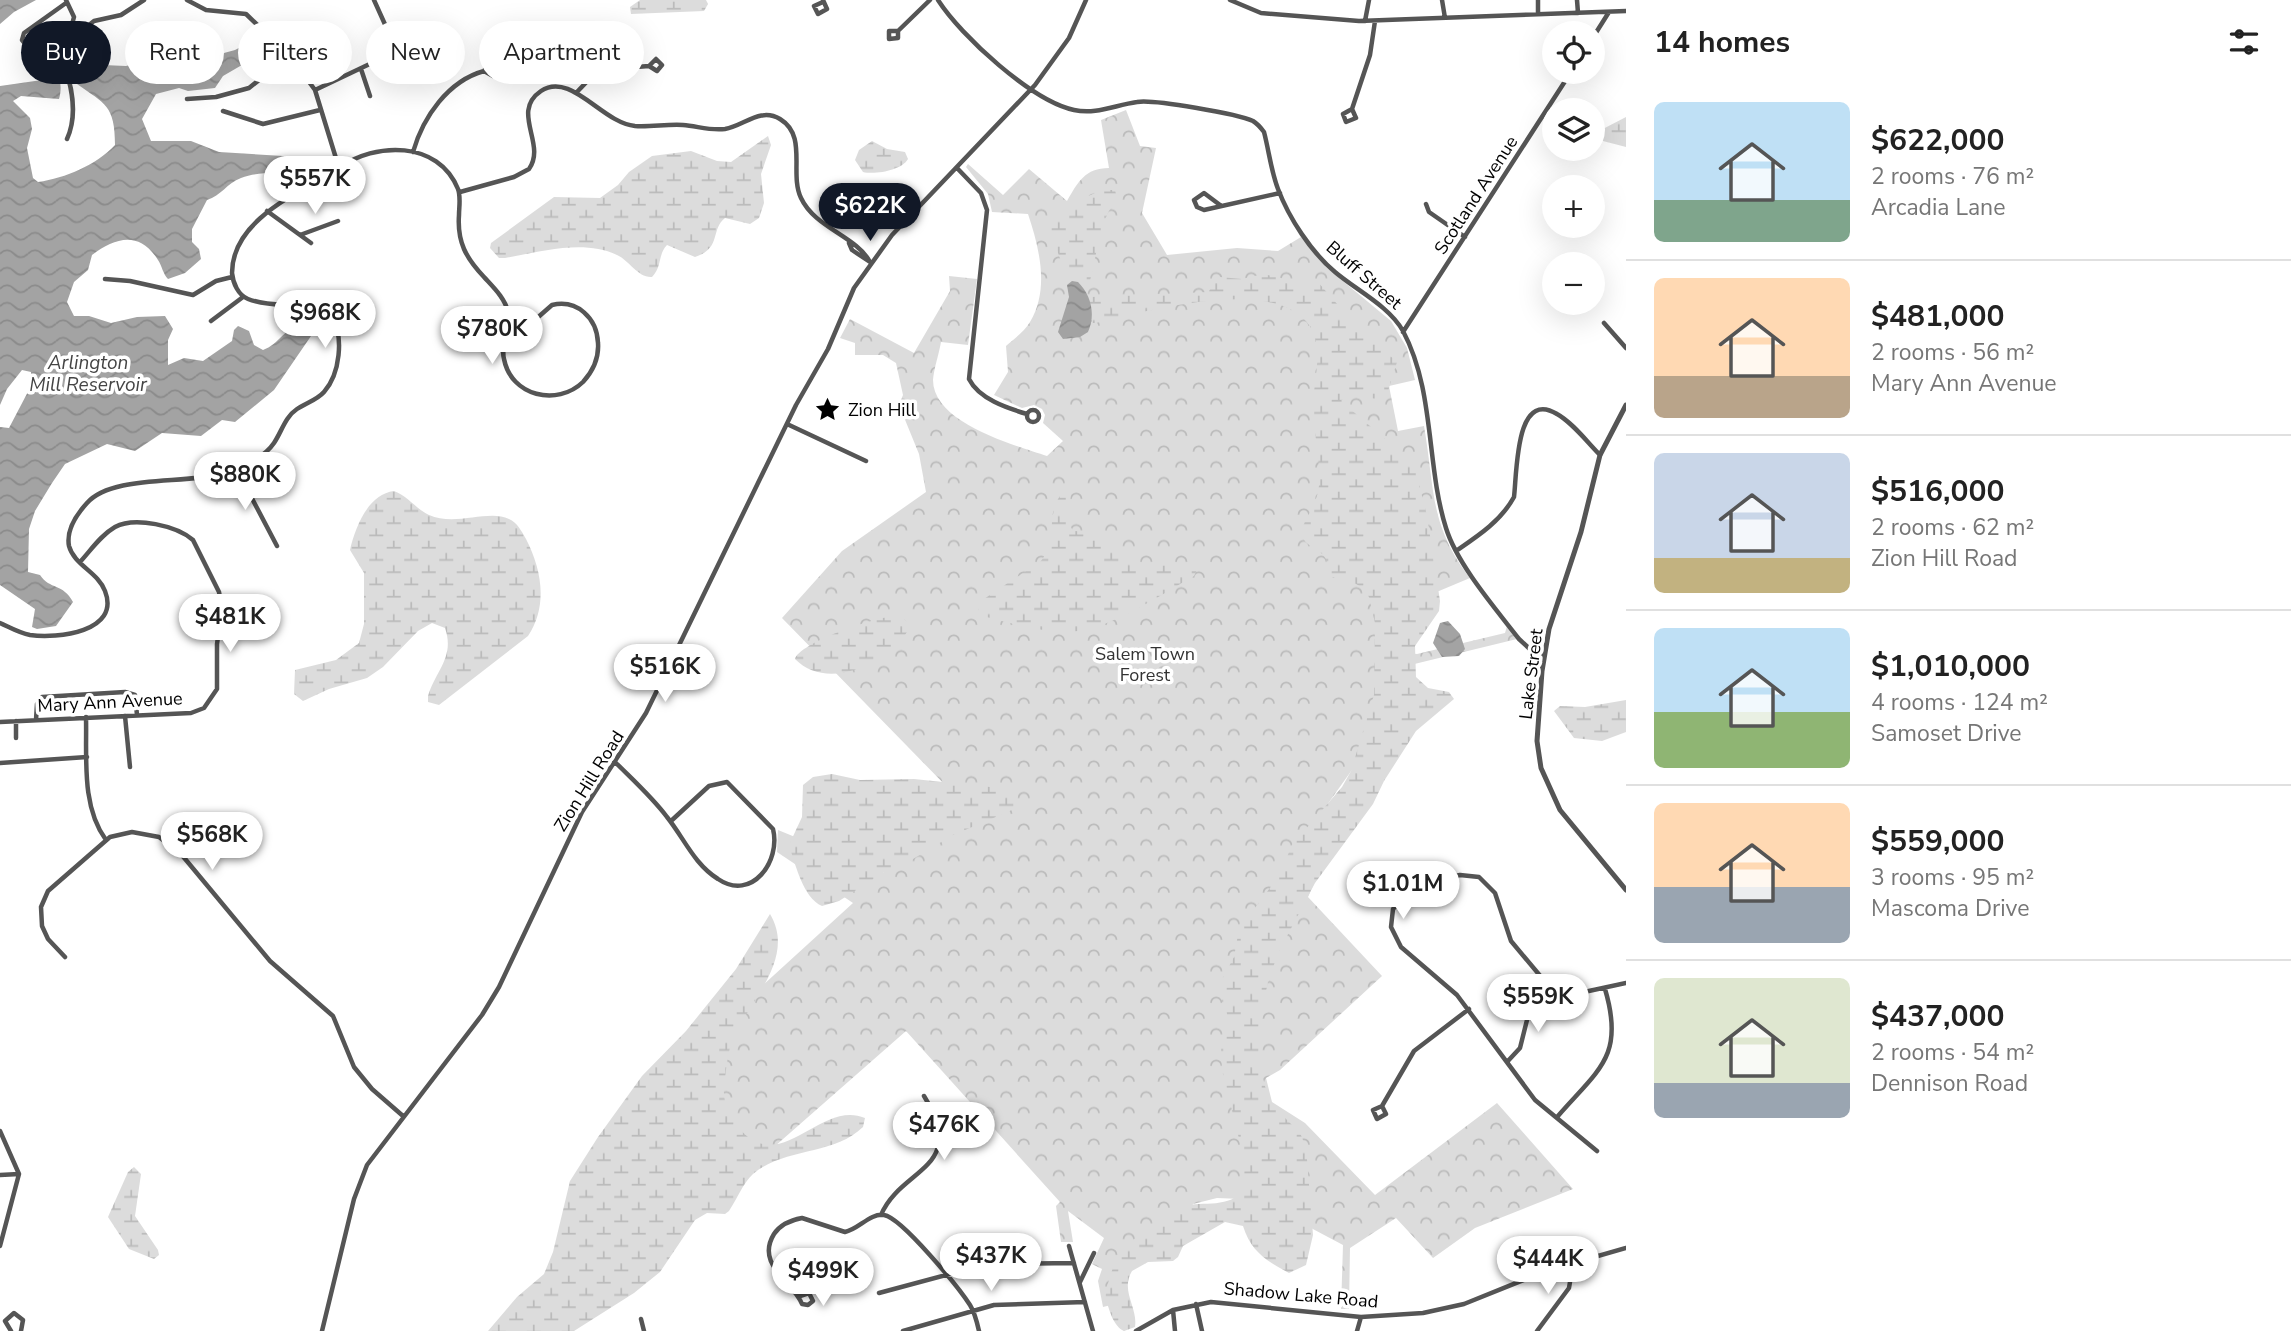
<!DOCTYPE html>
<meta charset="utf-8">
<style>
body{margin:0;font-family:"Nunito Sans",sans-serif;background:#f2f2f2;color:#222;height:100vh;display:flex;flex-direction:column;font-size:26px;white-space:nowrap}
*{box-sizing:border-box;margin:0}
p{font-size:23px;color:#767676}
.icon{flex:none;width:38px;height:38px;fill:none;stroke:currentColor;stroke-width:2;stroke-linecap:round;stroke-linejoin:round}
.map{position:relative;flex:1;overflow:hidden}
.details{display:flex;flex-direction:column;background:#fff;width:665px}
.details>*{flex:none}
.guide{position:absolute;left:21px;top:21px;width:665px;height:63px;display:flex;gap:14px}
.fabs{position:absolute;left:1542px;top:21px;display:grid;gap:14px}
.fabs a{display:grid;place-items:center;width:63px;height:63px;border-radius:50%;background:#fff;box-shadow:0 7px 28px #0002;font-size:35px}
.price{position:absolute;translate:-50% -60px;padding:0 16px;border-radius:24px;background:#fff;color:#222;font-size:23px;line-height:46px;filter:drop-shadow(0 2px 4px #0008)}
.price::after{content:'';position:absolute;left:50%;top:42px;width:21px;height:16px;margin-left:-10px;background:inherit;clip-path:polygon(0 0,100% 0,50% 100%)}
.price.selected{background:#111827;color:#fff}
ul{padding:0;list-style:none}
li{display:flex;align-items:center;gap:21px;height:175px;padding:0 28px}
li+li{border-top:2px solid #e0e0e0}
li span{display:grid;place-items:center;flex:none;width:196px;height:140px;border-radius:10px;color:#555}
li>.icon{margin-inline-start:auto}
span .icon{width:84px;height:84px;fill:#fffc;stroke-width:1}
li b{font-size:30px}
h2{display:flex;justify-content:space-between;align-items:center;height:84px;padding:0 28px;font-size:30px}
.chip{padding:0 24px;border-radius:32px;background:#fff;box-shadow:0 7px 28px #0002;font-size:24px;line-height:63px}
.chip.selected{background:#111827;color:#fff}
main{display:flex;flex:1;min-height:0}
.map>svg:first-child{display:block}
</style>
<main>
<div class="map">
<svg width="1626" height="1331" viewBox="0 0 1626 1331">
<defs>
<pattern id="forest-crowns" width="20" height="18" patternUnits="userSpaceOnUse" patternTransform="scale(1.75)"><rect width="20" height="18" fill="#dcdcdc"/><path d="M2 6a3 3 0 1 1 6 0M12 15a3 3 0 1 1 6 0" fill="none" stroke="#bbb"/></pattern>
<pattern id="wetland-marsh" width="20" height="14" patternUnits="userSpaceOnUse" patternTransform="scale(1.75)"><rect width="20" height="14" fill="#dcdcdc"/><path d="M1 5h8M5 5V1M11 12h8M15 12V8" fill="none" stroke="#bbb"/></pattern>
<pattern id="water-waves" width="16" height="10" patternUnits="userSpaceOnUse" patternTransform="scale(1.75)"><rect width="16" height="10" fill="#a3a3a3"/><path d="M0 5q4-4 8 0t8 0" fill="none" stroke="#8b8b8b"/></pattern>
</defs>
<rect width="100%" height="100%" fill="#fff"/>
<path fill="url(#forest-crowns)" d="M1126,110l14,36 16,2 -14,65 25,42 70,-7 41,3 23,-14 25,30 65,54 16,27 8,32 -26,6 9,45 26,-5c11,63 5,99 46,152l-62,26 -12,48 21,2 88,-21 2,-7 10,13 -119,29 -34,85 -37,52 -12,76 -7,16 74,79 -102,94 -14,8 6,24 33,21 70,72 122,-92 76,86 -98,39 -42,30 -37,-40 -46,30 -1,61h-8l2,-64 -96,-51 -6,5 -24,-1 -24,6 -5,11 -50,29 -19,59 -16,4 -5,-26 4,-12 -10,-5 12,-26 -36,-27 5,31h-12l-5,-36 4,-4 -154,-171 -164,144 -50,-125 161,-147 -76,-51 1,-22 105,43 67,-83 -168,-172 60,-67 84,-59 -7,-38 -20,-49 4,-10 -7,-32 -13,-8h-28v-12l-15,-5 10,-19 64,34 36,-62 -1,-15 28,3 -9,66 -27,-3c-2,12 -7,26 -8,38 0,43 81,65 114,76l16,-15 -20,-18 2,-8 -3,-6 -8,-4 -12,3 -28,-13 14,-23 -2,-26c8,-7 19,-15 24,-24 20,-33 9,-75 -2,-108l-36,-2 -4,-18 -22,-27 2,-3 35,31 26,-26 38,32c11,-19 18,-33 42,-33l-8,-48z"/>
<path fill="url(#wetland-marsh)" d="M640,0h66l2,4 -4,7 -73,3 -1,-7z
M1626,117v30l-23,-6 -4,-10z
M768,136l3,9 -10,29 3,29 -5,15 -9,6 -25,-6c-15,12 -3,30 -30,39l-28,-12c-9,9 -5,22 -15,32 -14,1 -22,-16 -35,-22 -34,-16 -77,-3 -112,3h-6l-9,-10 1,-5 63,-46 46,1 18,-13 11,-13 23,-16 39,-5 26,10 14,1z
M872,141l15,8 18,3 3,7c-6,11 -32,16 -45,13l-8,-12 4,-10z
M1103,190h12l2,9c-21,25 -19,61 -30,91l-9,-8 -9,1 -19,-52c6,-20 33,-34 53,-41z
M1263,274l26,6 28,1 27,31 53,50 -9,29 -8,8 -34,-3 -5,5 73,63 13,52 13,85 -1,10 -24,35 1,31 12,11 21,4 5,7 -38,32 -32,50 -11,23 -58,79 -38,72 -18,58 1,53 9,36 31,31 6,14 7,88 -7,30 -17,8c-22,-12 -38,-21 -46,-47l-18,-4 -42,24 -5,11 -5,4 -25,1 -16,9c-12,20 6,36 3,56l-11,4c-10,-4 -15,-21 -18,-32 -2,-9 10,-42 16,-50 5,-5 56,-41 61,-43 20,-5 48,3 60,-17l2,-26 -23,-93 -1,-23 6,-33 -7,-17 1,-16 13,-24 5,-28 40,-53 13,-31 50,-58 9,-16 23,-76 1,-72 -6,-26 -6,-9 -12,-7 -19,-4c-5,-7 -4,-16 -8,-21 -9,-11 -21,-9 -23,-25 5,-13 14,-26 17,-39 5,-23 -5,-60 -5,-86 0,-23 10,-52 0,-74 -28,-61 -168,-20 -217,-9h-4l-3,-23 2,-3 117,-5 12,-15 22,2z
M1065,490l6,4 -4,25 6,12 21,1 35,29 16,5 47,-1 5,5 -3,6c-32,18 -81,51 -116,55 -31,4 -66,-8 -96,-15l-4,-6 6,-11 57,-38c16,-20 4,-52 24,-71z
M394,491c14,5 22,18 35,24 26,12 59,-6 80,4 8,3 13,13 17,20 16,31 22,67 2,97l-89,69 -11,-3v-6c8,-26 27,-39 17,-68l-13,-5 -14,8 -35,36 -16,11 -38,11 -26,12 -9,-7 1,-24 41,-10 23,-17 5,-19v-51l-14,-23c5,-22 18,-56 44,-59z
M889,617h13l9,8c-17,35 -82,69 -116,34 5,-16 75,-40 94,-42z
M1626,700v32l-24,9 -28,-3 -20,-27 6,-5 25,1z
M832,774l28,6 54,-1 95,10 9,7 -2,9 -6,6 -57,24 -40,24 -22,9 -52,33 -17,5c-19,-8 -27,-43 -33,-61l13,-28 1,-32 10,-8z
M770,914c26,43 -19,86 -36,122 -7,16 -8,35 -10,52 -1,13 4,25 11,35 43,60 84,-25 130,-5l-2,9c-30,29 -78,20 -110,47 -10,9 -16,25 -24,37l-4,3 -18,-1 -12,7 -35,52 -26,21 -60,38h-86l29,-34 27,-23 9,-22 17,-71 28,-44 44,-61 44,-45 50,-62z
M134,1167l7,7 -6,42 23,34 1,5 -5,4 -25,-10 -21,-32 20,-45z"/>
<path fill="url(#water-waves)" d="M0,0h36l-22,12 -14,12z
M254,40l3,5 -3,13 -31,18 -8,12 -27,3 -9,-3 -23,6 -14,25 9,22h40l28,11 64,4 11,7 -2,6c-14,6 -35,2 -51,9 -14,5 -20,18 -34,22l-15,29v13l7,7 2,10 -16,14 -17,6c-5,-5 -6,-13 -10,-19 -19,-30 -43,-22 -66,-5l-4,15 -14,12 -7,20 7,14h15l22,7 26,-6 28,-1 8,13 -5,11v25l16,-7 19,3 29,-20 2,-11 4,-4 11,5 5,14 9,5c17,-5 26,-30 45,-25l3,11 -37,54 -39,32 -13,-2 -21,16 -39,-3 -27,18 -28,-7 -42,20 -13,19 -17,28 -6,18 -1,43 12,3c10,15 23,8 33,27l-17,24 -19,3 -5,-2 3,-18 -35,-24v-158l9,1 22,-42v-14l-9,-2 -15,19 -7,16v-319l42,-6 13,-11c6,8 7,20 4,30l-38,-3 -8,5 17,17 2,11 -5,19 6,30 5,4c28,-4 58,-17 77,-37 0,-40 -10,-41 -38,-61l-3,-12 6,-8 46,2 18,-5 15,6h26l17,-8 33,-9z
M1072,281l6,1c13,13 18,32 10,50l-8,5 -17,2 -5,-7 11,-35 -2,-12z
M1448,621l12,13 5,15 -6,7 -17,1 -9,-14 7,-20z"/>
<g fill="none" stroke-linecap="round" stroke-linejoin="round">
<path stroke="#555" stroke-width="4.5" d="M66,0l8,17 -3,11
M938,0c23,36 94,101 136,110 22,5 41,-5 63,-8 16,-3 101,12 116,19 5,3 8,7 11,11 5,19 7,39 14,57 11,29 33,63 57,83 21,18 54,34 68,59 32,60 23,134 43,197 11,36 49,80 73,111l13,12 12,4
M1230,0l31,13 98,8 267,-10
M1442,0l3,18
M1538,0v14
M1577,0l1,13
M823,2l-9,4 4,8 9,-5 -4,-9
M66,3l-42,30 -2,7 10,12 6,-1 33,-23 8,5 15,-12 27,-6 23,-15
M1365,21l4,-21
M898,31h-9v8l9,-1v-7l32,-31
M1592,39l17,-27
M54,40c14,30 27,68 13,99
M361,69l9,27
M315,90l82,-39 -23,-51
M576,93l22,-23 51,-4 8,5 5,-6 -6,-6 -7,7
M187,99l29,-2 33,-9 69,-55
M1352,109l4,9 -10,4 -3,-8 9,-5 18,-54 5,-34
M223,111l40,13 57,-14
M413,152c10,-35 35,-71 71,-81l9,5 4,-7 -8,-6 -5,8
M339,168c36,-26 99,-28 119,21 3,8 1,18 1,26 -2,27 7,43 25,62 9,10 21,21 24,35 3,16 -8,31 -4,47 7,37 53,48 79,23 10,-11 16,-25 15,-39 -1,-25 -21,-44 -46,-38l-24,21 -21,3
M957,168l24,25 6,17 -18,169c10,20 38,29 58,35
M460,192l54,-15 15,-8c18,-25 -19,-57 12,-78 30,-20 61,32 94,35 16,1 32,-2 48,-1 14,1 27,6 42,4 19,-3 35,-22 55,-10 28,17 9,54 21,79 14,30 55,38 69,64
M1426,204l3,8 36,25
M1220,205l-16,-12 -10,7 3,7 7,3 76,-17
M267,211l44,32
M300,235l38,-14
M849,243l3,7 18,12
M105,279l25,2 63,14 23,-14 16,-4
M211,321l32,-24
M1604,323l22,25
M1403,332l168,-260
M1027 416a6 6 0 1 1 12 0a6 6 0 1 1-12 0Z
M787,424l79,37
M236,468l41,78
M1456,551c22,-15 45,-30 58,-54 3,-23 1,-109 43,-83 16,9 30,28 43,41
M0,623c9,4 19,10 30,12 27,4 91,-3 75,-44 -7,-19 -31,-26 -36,-45 -3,-16 8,-32 18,-43 26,-29 99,-18 137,-30 16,-5 40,-15 50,-30 8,-12 11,-26 23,-34 9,-6 20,-9 27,-17 16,-18 20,-55 8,-75 -25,-18 -56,-7 -84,-18 -10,-4 -15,-16 -16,-26 0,-54 69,-81 107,-105l-24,-78 -25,-34 -44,-42 -40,-4 -19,-10
M125,716l5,51
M86,717c1,40 -5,89 20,123
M36,720l1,-16 5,-7 83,-5 10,3 2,20
M0,722l191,-9 13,-5 13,-19v-45l5,-35 -3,-17 -26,-52c-16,-14 -58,-24 -78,-13 -14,8 -24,23 -35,35
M16,738v-17
M615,762c18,18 37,35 52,55 17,21 27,47 51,62 34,23 63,-18 55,-50l-46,-47 -18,4 -38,35
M0,763l87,-6
M65,957l-17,-18 -6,-13 -1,-19 7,-16 62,-54 22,-5 27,5 22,17 89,107 63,55 21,51 18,22 31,27
M1507,1062l13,-14 11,-44 16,-20
M1382,1106l4,8 -9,5 -4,-9 9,-4 32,-55 55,-42
M1558,1116c41,-47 67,-60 47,-127
M0,1131l19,43 -19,72
M1597,1151l-62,-51 -78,-105 -56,-48 -10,-20 2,-18 16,-16 38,-15 13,-3 19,2 16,16 16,48 36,43 28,10 51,-11
M0,1175l19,-1
M881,1215c20,-48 88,-45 43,-119
M1069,1246l24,85
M1080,1282l14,-29
M879,1293l108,-29 87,-1
M800,1296l9,-3 4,8 -5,4 -6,-1c-9,-23 -47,-39 -28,-70 6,-9 17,-14 28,-16l43,14c14,-3 25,-19 39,-17 18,3 75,73 86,90 5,8 7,17 9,26
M1196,1304l6,27
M1173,1310l2,21
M641,1319l3,12
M11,1331l-6,-10 9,-8 9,7 -2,11
M322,1331l32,-132 13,-34 115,-150 17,-28 83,-175 64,-99 150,-308 32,-56 26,-61 38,-53 143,-150 34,-47 17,-38
M903,1331l91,-26 91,-3
M1136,1331l37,-21 38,-8 150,15 62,-4 41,-9 82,-33 80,-23
M1357,1331l4,-14
M1537,1331l32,-43 4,-24"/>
<path stroke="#555" stroke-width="5" d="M1626,405l-26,50 -19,77 -32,97 -7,42 -5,70 4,27 19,42 66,80"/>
</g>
<defs>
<symbol id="sight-bare" viewBox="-9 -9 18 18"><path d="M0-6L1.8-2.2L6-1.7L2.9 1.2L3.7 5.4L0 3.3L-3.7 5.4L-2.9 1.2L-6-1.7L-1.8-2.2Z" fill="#000" stroke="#fff" stroke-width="2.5" paint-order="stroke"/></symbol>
</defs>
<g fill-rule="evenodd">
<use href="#sight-bare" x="810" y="392" width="35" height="35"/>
</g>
<g text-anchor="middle" stroke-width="7" stroke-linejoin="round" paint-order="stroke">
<g font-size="18" fill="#000" stroke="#fff">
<text transform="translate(1476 195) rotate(-57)" y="6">Scotland Avenue</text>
<text transform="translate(1364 275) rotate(41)" y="6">Bluff Street</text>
<text transform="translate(1531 674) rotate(-83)" y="6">Lake Street</text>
<text transform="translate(110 702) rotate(-3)" y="6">Mary Ann Avenue</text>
<text transform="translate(589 781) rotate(-58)" y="6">Zion Hill Road</text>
<text transform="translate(1301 1295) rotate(5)" y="6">Shadow Lake Road</text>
</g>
<g font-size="18" fill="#000" stroke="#fff" text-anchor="start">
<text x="848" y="416">Zion Hill</text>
</g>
<g font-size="18" fill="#333" stroke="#fff">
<text x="1145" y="660">Salem Town<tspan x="1145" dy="21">Forest</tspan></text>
</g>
<g font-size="19" font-style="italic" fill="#444" stroke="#fff">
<text x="88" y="369">Arlington<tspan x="88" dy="22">Mill Reservoir</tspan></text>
</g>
</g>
</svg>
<div class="fabs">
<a><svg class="icon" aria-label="locate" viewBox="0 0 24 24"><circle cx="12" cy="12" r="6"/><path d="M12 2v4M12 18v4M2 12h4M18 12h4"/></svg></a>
<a><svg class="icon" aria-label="layers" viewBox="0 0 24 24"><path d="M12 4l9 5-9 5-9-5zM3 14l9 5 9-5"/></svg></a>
<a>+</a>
<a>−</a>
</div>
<b class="price" style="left:315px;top:216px">$557K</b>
<b class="price selected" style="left:870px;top:243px">$622K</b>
<b class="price" style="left:325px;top:350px">$968K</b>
<b class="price" style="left:492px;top:366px">$780K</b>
<b class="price" style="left:245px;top:512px">$880K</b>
<b class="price" style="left:230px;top:654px">$481K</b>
<b class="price" style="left:665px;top:704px">$516K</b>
<b class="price" style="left:212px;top:872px">$568K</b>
<b class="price" style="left:1403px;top:921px">$1.01M</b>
<b class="price" style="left:1538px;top:1034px">$559K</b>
<b class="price" style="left:944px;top:1162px">$476K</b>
<b class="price" style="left:991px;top:1293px">$437K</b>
<b class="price" style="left:1548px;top:1296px">$444K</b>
<b class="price" style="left:823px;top:1308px">$499K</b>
<div class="guide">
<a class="chip selected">Buy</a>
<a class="chip">Rent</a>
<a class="chip">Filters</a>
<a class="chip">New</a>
<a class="chip">Apartment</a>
</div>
</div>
<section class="details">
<h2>14 homes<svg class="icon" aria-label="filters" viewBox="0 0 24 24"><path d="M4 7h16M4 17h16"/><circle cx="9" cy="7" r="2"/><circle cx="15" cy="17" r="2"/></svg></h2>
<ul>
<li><span style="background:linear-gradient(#bfe0f5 70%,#7fa58c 0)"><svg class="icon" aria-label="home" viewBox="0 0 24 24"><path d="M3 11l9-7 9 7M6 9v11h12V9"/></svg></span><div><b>$622,000</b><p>2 rooms · 76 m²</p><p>Arcadia Lane</p></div></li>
<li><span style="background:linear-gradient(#ffd9b3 70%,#b9a48a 0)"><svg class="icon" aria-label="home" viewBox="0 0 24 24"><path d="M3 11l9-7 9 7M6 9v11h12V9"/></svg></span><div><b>$481,000</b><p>2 rooms · 56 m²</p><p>Mary Ann Avenue</p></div></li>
<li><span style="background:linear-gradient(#c9d6e8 75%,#c2b280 0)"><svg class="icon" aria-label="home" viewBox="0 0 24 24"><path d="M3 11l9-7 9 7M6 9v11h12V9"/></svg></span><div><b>$516,000</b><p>2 rooms · 62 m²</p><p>Zion Hill Road</p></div></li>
<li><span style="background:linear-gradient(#bfe0f5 60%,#8fb573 0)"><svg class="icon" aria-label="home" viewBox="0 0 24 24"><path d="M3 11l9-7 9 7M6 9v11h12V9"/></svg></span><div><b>$1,010,000</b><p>4 rooms · 124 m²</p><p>Samoset Drive</p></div></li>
<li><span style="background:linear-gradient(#ffd9b3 60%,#9aa5b1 0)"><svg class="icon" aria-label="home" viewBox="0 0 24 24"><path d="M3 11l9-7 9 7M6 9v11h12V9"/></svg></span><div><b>$559,000</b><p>3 rooms · 95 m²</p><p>Mascoma Drive</p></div></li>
<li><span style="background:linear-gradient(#dfe7d0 75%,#9aa5b1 0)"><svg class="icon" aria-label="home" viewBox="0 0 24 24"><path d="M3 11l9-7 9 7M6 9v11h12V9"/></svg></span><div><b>$437,000</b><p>2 rooms · 54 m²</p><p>Dennison Road</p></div></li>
</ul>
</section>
</main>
